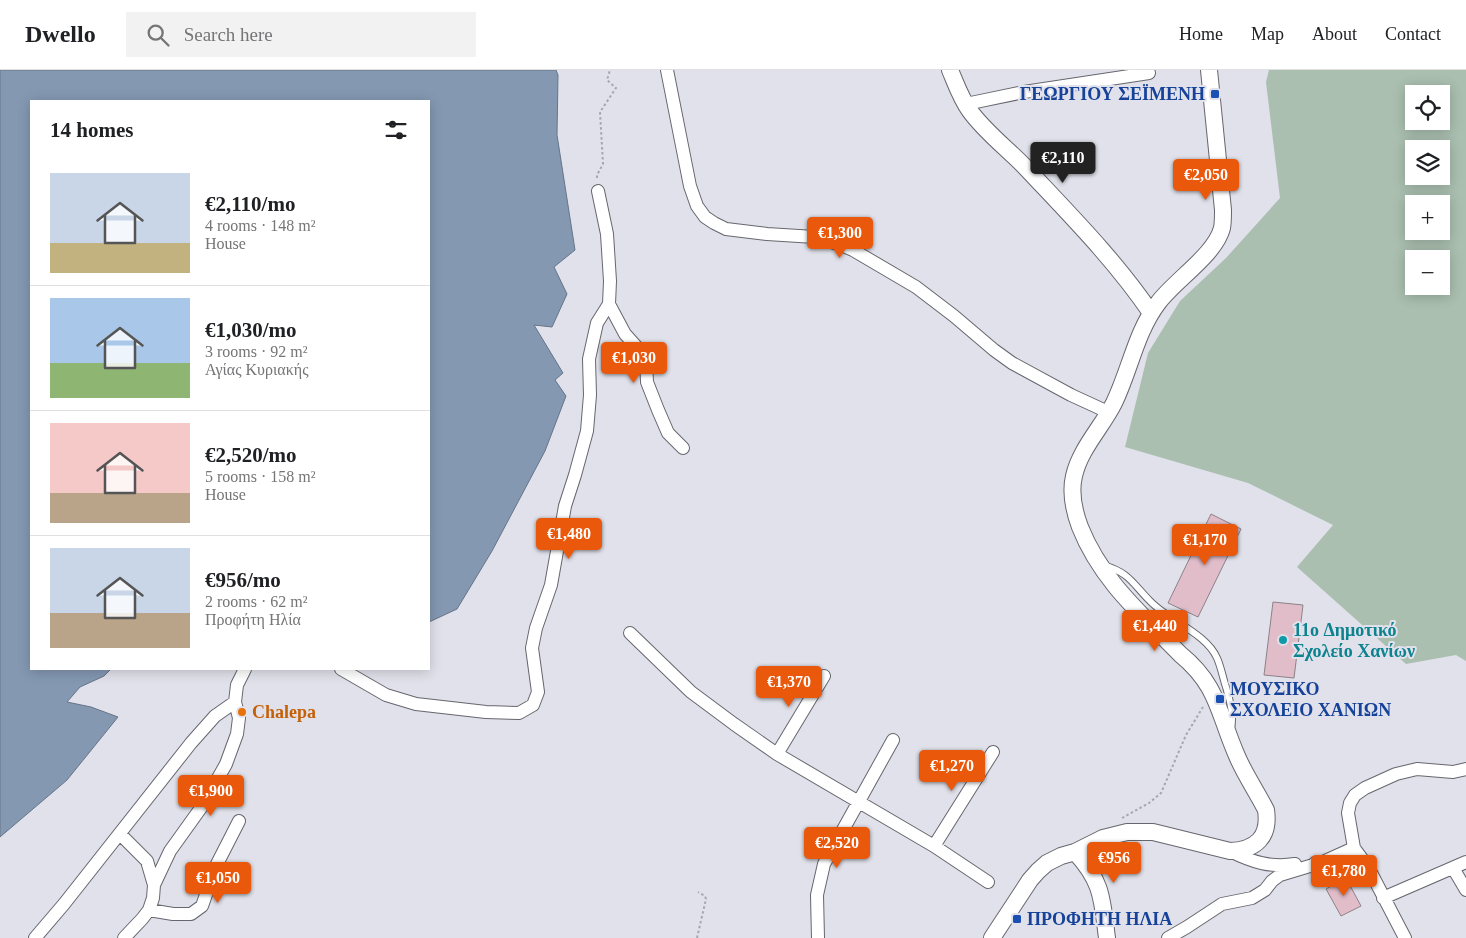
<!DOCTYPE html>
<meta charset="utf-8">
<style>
body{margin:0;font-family:"Times New Roman",serif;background:#f2f2f2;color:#202124;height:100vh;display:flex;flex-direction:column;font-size:19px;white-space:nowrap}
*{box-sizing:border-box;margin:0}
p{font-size:16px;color:#757577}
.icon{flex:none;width:28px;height:28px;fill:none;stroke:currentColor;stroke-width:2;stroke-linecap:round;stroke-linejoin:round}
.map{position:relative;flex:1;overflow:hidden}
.drawer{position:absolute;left:30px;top:30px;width:400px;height:570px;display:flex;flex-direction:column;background:#fff;border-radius:0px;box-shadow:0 2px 12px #0003}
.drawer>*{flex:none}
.fabs{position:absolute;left:1405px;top:15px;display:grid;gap:10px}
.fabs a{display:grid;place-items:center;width:45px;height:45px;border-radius:0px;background:#fff;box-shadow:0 2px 12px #0003;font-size:25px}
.price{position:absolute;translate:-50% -42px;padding:0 11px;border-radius:5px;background:#ea580c;color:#fff;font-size:16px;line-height:32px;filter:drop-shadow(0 1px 2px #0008)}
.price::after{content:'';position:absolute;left:50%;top:30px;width:15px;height:11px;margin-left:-8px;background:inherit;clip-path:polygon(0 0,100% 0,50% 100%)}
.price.selected{background:#222;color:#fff}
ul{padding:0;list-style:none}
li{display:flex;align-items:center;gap:15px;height:125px;padding:0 20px}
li+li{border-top:1px solid #e0e0e0}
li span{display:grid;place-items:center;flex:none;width:140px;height:100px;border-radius:0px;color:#555}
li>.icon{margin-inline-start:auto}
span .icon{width:60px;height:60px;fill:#fffc;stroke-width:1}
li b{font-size:21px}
h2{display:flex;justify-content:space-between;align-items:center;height:60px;padding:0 20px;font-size:21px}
header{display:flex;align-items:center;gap:30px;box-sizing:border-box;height:70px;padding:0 25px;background:#fff;border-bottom:1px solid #e0e0e0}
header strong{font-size:24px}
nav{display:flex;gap:28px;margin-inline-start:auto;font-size:18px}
.search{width:350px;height:45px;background:#f2f2f2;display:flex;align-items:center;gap:12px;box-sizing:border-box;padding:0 18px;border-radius:0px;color:#757577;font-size:19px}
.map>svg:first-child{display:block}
</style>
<header>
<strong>Dwello</strong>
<div class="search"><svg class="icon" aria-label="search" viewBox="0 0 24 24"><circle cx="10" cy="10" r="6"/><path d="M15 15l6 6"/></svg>Search here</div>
<nav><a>Home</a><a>Map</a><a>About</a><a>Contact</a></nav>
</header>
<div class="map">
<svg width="1466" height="868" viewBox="0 0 1466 868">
<rect width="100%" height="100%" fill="#e1e1eb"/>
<path fill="#aabfb0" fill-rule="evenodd" d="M1269,0h197v591l-10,-6 -50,9 -109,-97 36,-42 -85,-42 -123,-36 23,-94 32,-52 46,-43 54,-60 -14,-116zM1414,24h27v27h-27zM1414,79h27v27h-27zM1414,134h27v27h-27zM1414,189h27v27h-27z"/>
<path fill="#8498b2" stroke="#667487" d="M0,0h556l2,5 -1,60 18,115 -21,17 13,27 -15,33 -18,-2 29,48 -8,7 11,16 -21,55 -53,100 -35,58 -28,13v-521h-398v568h80l-7,7 -24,11 -13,15 24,5 27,10 -51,63 -67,57z"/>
<path fill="#e1bdca" stroke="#8c8286" d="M1211,444l30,15 -43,88 -30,-14z
M1273,532l30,3 -9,73 -30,-3z
M1346,808l15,28 -20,10 -15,-27z"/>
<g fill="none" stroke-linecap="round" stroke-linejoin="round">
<defs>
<path id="service" d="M1103,495c27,8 29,18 47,36 19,20 56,32 67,57 4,9 6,20 9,29 4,14 8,27 5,42"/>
<path id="minor" d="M667,0l23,116 7,20 8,11 9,6 12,6 41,5 48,3 26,8 12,5 63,37 38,29 40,34 18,13 59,32 37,17
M966,34l58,-12 125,-19
M609,234l16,30 17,19 4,8 1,21 11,28 10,23 15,15
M630,563l61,59 43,32 43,30 157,92 54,36
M341,599l45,26 30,9 70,8 33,1 14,-8 5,-13 -6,-44 4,-20 15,-43 14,-79 10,-31 12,-44 3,-36 -1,-36 8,-36 12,-19 1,-23 -3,-47 -9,-43
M777,684l47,-78
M120,764l27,27 7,24
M934,776l59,-94
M1230,781c22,11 41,17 65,13
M1315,793l8,-1 31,-14
M1453,798l13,22
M1383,828l83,-36
M149,840l24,4h18l11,-8 14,-40 23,-45
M35,868l29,-34 127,-161 24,-27 20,-14
M124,868l18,-19 7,-9 4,-12 1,-13 16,-34 33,-46 23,-41 11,-30 2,-16 -4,-16 2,-17 8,-16
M818,868l-1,-43 7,-31 69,-124
M1168,868l19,-11 35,-23 30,-6 13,-8 7,-9 8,-6 43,-13
M1405,868l-37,-71 -14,-19 -6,-35 2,-10 5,-8 10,-7 31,-14 21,-5 36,3 13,-3"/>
<path id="tertiary" d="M950,0c6,14 11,29 20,41 16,22 38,38 56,57 44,47 89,92 125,145
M1075,782c28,30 27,48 32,86
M992,868l38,-58 8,-9 9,-8 14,-7 14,-4 28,-14 24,-6h26l77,19c26,-1 40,-14 36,-41 -9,-18 -21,-35 -29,-54 -19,-43 -18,-70 -57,-102 -39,-40 -79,-74 -100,-127 -6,-16 -10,-34 -6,-51 6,-27 28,-49 40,-73 16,-33 22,-71 44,-100 17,-23 57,-48 64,-75 1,-5 1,-12 1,-18l-14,-140"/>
</defs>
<use href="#service" stroke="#66666e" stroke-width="8"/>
<use href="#minor" stroke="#66666e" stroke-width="14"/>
<use href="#tertiary" stroke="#66666e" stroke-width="18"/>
<path stroke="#a6a6ae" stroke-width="2" stroke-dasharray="2.5 2.5" stroke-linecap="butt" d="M597,108v-3l6,-11 -3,-52 16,-24 -9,-8 3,-10
M1122,748l27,-15 12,-10 25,-58 17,-28
M697,868l9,-39 -1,-3 -7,-4"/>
<use href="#service" stroke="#fff" stroke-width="6"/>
<use href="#minor" stroke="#fff" stroke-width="12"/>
<use href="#tertiary" stroke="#fff" stroke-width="16"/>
</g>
<g fill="#1a4fb4" stroke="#e1e1eb" stroke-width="2">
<rect x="1210" y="19" width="10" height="10" rx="2.5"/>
<rect x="1215" y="624" width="10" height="10" rx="2.5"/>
<rect x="1012" y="844" width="10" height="10" rx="2.5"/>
</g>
<circle fill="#0f9aa8" stroke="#e1e1eb" stroke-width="2" cx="1283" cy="570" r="5"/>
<circle fill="#e8710a" stroke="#e1e1eb" stroke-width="2" cx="242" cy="642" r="5"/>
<g text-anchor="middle" stroke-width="4" stroke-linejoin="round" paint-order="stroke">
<g font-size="18" font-weight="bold" fill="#164399" stroke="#e1e1eb" text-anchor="start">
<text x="1205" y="30" text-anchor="end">ΓΕΩΡΓΙΟΥ ΣΕΪΜΕΝΗ</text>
<text x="1230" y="625">ΜΟΥΣΙΚΟ<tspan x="1230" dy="21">ΣΧΟΛΕΙΟ ΧΑΝΙΩΝ</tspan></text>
<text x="1027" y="855">ΠΡΟΦΗΤΗ ΗΛΙΑ</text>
</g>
<g font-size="18" font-weight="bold" fill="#0d838f" stroke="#e1e1eb" text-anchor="start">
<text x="1293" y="566">11o Δημοτικό<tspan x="1293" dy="21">Σχολείο Χανίων</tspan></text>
</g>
<g font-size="18" font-weight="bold" fill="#c56008" stroke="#e1e1eb" text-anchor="start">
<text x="252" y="648">Chalepa</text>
</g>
</g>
</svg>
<div class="fabs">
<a><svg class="icon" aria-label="locate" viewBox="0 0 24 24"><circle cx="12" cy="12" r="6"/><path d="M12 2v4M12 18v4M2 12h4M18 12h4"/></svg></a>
<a><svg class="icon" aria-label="layers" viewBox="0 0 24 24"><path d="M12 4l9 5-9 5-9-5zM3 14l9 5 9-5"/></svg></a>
<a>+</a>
<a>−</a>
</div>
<b class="price selected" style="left:1063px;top:114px">€2,110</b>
<b class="price" style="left:1206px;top:131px">€2,050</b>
<b class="price" style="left:840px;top:189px">€1,300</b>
<b class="price" style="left:634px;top:314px">€1,030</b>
<b class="price" style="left:569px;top:490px">€1,480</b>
<b class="price" style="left:1205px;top:496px">€1,170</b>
<b class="price" style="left:1155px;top:582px">€1,440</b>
<b class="price" style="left:789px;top:638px">€1,370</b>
<b class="price" style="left:952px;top:722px">€1,270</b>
<b class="price" style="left:211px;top:747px">€1,900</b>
<b class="price" style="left:837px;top:799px">€2,520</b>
<b class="price" style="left:1114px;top:814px">€956</b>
<b class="price" style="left:1344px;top:827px">€1,780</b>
<b class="price" style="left:218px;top:834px">€1,050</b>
<section class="drawer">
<h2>14 homes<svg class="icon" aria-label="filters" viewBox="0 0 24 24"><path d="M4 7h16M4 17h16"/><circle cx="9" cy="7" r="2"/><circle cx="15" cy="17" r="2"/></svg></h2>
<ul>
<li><span style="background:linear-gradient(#c9d6e8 70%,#c2b280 0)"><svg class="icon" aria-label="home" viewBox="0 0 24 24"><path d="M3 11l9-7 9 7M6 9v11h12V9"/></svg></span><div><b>€2,110/mo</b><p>4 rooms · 148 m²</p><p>House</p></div></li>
<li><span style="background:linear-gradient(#a9c7e8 65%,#8fb573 0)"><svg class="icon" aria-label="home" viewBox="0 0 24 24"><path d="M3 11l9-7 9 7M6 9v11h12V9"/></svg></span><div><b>€1,030/mo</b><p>3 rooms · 92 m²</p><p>Αγίας Κυριακής</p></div></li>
<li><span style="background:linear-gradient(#f6c9c9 70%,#b9a48a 0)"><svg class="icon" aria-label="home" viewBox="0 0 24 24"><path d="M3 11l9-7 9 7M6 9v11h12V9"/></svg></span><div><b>€2,520/mo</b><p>5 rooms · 158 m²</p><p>House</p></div></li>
<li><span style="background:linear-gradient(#c9d6e8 65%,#b9a48a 0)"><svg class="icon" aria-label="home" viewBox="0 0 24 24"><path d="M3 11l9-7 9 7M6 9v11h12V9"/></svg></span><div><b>€956/mo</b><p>2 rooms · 62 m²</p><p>Προφήτη Ηλία</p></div></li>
</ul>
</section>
</div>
